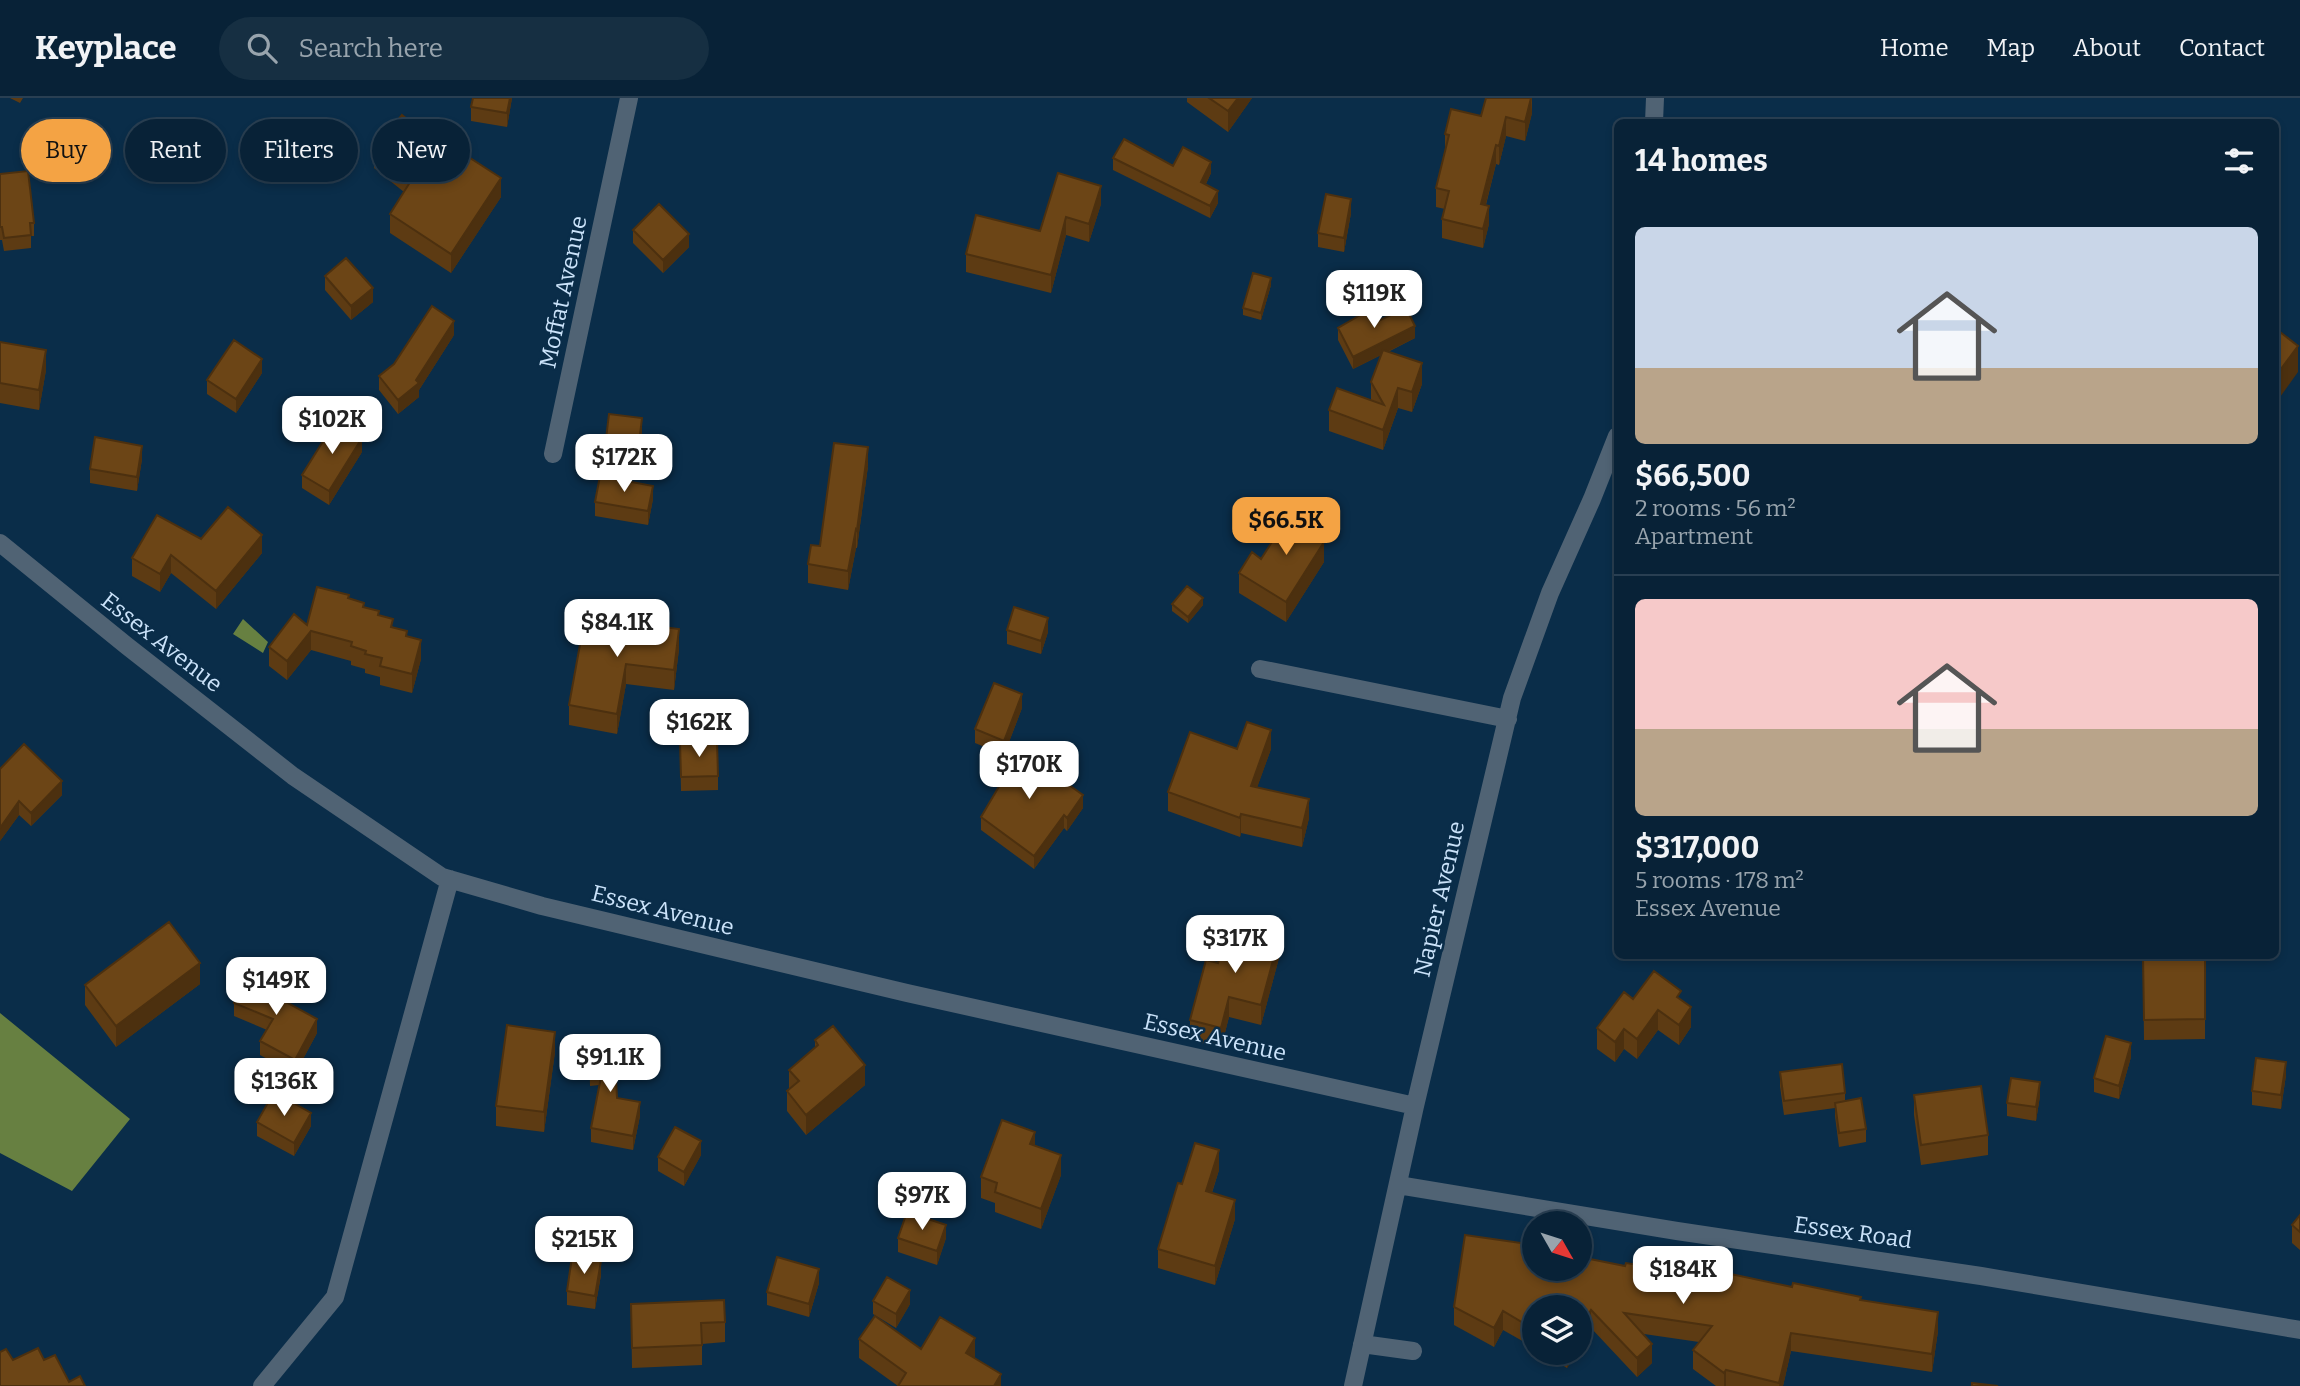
<!DOCTYPE html>
<meta charset="utf-8">
<style>
body{margin:0;font-family:Bitter,serif;background:#162f42;color:#f1f3f6;height:100vh;display:flex;flex-direction:column;font-size:26px;white-space:nowrap}
*{box-sizing:border-box;margin:0}
p{font-size:23px;color:#98a4ad}
.icon{flex:none;width:38px;height:38px;fill:none;stroke:currentColor;stroke-width:2;stroke-linecap:round;stroke-linejoin:round}
.map{position:relative;flex:1;overflow:hidden}
.sheet{position:absolute;left:1614px;top:21px;width:665px;height:840px;display:flex;flex-direction:column;background:#082237;border-radius:10px;box-shadow:0 4px 10px #0003,0 0 0 2px #293f52}
.sheet>*{flex:none}
.guide{position:absolute;left:21px;top:21px;width:665px;height:63px;display:flex;gap:14px}
.needle{width:46px;rotate:129deg}
.buttons{position:absolute;left:1522px;top:1113px;display:grid;gap:14px}
.buttons a{display:grid;place-items:center;width:70px;height:70px;border-radius:50%;background:#082237;box-shadow:0 4px 10px #0003,0 0 0 2px #293f52;font-size:35px}
.price{position:absolute;translate:-50% -60px;padding:0 16px;border-radius:14px;background:#fff;color:#222;font-size:23px;line-height:46px;filter:drop-shadow(0 2px 4px #0008)}
.price::after{content:'';position:absolute;left:50%;top:42px;width:21px;height:16px;margin-left:-10px;background:inherit;clip-path:polygon(0 0,100% 0,50% 100%)}
.price.selected{background:#f4a344;color:#111}
ul{padding:0;list-style:none}
li{display:grid;align-content:center;gap:14px;height:371px;padding:0 21px}
li+li{border-top:2px solid #293f52}
li span{display:grid;place-items:center;height:217px;border-radius:10px;color:#555}
li>.icon{margin-inline-start:auto}
span .icon{width:126px;height:126px;fill:#fffc;stroke-width:1}
li b{font-size:30px}
h2{display:flex;justify-content:space-between;align-items:center;height:84px;padding:0 21px;font-size:30px}
.chip{padding:0 24px;border-radius:32px;background:#082237;box-shadow:0 4px 10px #0003,0 0 0 2px #293f52;font-size:24px;line-height:63px}
.chip.selected{background:#f4a344;color:#111}
header{display:flex;align-items:center;gap:42px;box-sizing:border-box;height:98px;padding:0 35px;background:#082237;border-bottom:2px solid #293f52}
header strong{font-size:33px}
nav{display:flex;gap:38px;margin-inline-start:auto;font-size:24px}
.search{width:490px;height:63px;background:#162f42;display:flex;align-items:center;gap:18px;box-sizing:border-box;padding:0 24px;border-radius:38px;color:#98a4ad;font-size:26px}
.map>svg:first-child{display:block}
</style>
<header>
<strong>Keyplace</strong>
<div class="search"><svg class="icon" aria-label="search" viewBox="0 0 24 24"><circle cx="10" cy="10" r="6"/><path d="M15 15l6 6"/></svg>Search here</div>
<nav><a>Home</a><a>Map</a><a>About</a><a>Contact</a></nav>
</header>
<div class="map">
<svg width="2300" height="1288" viewBox="0 0 2300 1288">
<rect width="100%" height="100%" fill="#0a2d49"/>
<path fill="#678041" d="M243,521l25,23 -5,11 -30,-19z
M0,915l130,106 -58,72 -72,-38z"/>
<g fill="none" stroke-linecap="round" stroke-linejoin="round">
<path stroke="#506374" stroke-width="18" d="M1654,24l1,-24
M553,356l76,-356
M0,445l127,103 166,130 149,101 100,29 365,87 508,113
M1260,571l248,50
M1398,1087l279,46 304,45 319,54
M1362,1246l51,7
M262,1288l73,-89 115,-418
M1353,1288l62,-280 97,-408 38,-105 42,-94 25,-63"/>
</g>
<path fill="#5d3b13" d="M10,0h13l-3,5z
M512,0l-5,29 -36,-6v-14z
M1187,0h65l-24,34 -41,-30z
M1532,0v15l-7,28 -19,-5 -7,29 -3,-1 -10,41 3,19 -6,24 -41,-10v-19l3,-10 -9,-2v-19l9,-38v-16l36,-18z
M374,51l127,48 -50,76 -61,-40v-19l14,-22 -30,-24z
M1113,60l60,8 38,7 -5,11 12,19 -8,15 -97,-48z
M1058,75l43,31 -12,38 -23,-7 -15,58 -85,-21v-18l74,-23z
M0,76l34,49v13h-3v12l-27,3 -2,-11h-2z
M1351,115l-7,39 -26,-5v-14z
M633,132l56,17 -26,26 -30,-30z
M325,178l48,26 -22,18 -26,-30z
M1271,187l-10,35 -18,-5v-7z
M1376,224l39,16 -27,14 34,32 -10,28 -14,-4 -15,42 -54,-19v-21l42,-10v-18l10,-27 -28,14 -15,-29v-12z
M454,237l-35,55v7l-21,17 -19,-24v-14l15,-12z
M0,244l46,28 -7,40 -39,-7z
M262,275l-26,40 -29,-19v-14z
M642,334l-3,25 -33,-4v-14z
M362,354l-33,53 -27,-17v-13z
M142,361l-5,32 -47,-8v-14z
M868,368l-11,82h-1l-8,42 -40,-7v-19l12,-18z
M653,401l-5,26 -53,-9v-14z
M1324,431v33l-38,60 -47,-29v-20l22,-14z
M201,441l61,14 -46,56 -45,-36 -11,19 -28,-16v-18z
M349,501l30,16 14,12 14,9 14,23 -9,34 -32,-8v-8l-15,-4v-4l-14,-4v-4l-40,-11 -24,30 -18,-14v-19z
M1172,506l31,1 -15,18 -16,-12z
M585,519l94,32 -5,41 -48,-6 -9,50 -48,-9v-20z
M1007,532l41,2 -7,22 -34,-10z
M1022,610l-18,47 -29,-12v-14z
M680,644l38,34v14l-37,1z
M24,646l38,51 -31,31 -12,-11 -19,26z
M1237,651h34l-14,38 52,31 -7,29 -61,-14 -1,4 -72,-26v-19z
M1033,662l50,48 -16,23 -3,-3 -30,41 -53,-39v-13l18,-30 -5,-2v-13z
M2143,858h62v83l-61,1z
M1279,860l-18,67 -32,-8 -8,31 -31,-8v-20l28,-57z
M200,886l-84,63 -31,-42v-20z
M278,900l39,35 -22,41 -35,-19v-14l7,-11 -33,-14v-13z
M1633,901l48,1 10,27 -12,18 -21,-15 -21,29 -13,-10 -9,13 -18,-13v-21z
M815,942l50,45 -59,50 -19,-24v-20l2,-2v-19l26,-22z
M589,944l28,56 23,18 -7,34 -42,-8v-14l8,-43 -9,1z
M555,954l-11,80 -48,-6v-20z
M2131,959l-12,42 -25,-7v-14z
M1780,974l65,21v8l21,28v13l-27,5 -4,-31v-8l-51,7 -4,-29z
M2286,977l-5,34 -29,-4v-14z
M1914,997l74,40v20l-67,10 -7,-50z
M2040,998l-4,25 -29,-5v-13z
M257,1024l54,4 -17,30 -37,-20z
M1035,1048l26,29 -20,54 -46,-17v-9l-14,-5v-21z
M701,1057l-17,31 -26,-15v-14z
M1219,1072l-7,23 23,26 -20,66 -57,-17v-19l24,-65z
M2300,1117v35l-8,-7v-18z
M898,1140h48l-9,27 -39,-13z
M1625,1168l167,21 69,13 77,31 -6,41 -141,-21 -8,35h-67l-23,-17v-19l6,-8 -55,-8 8,29 -15,14 -46,-49 -11,18v-39h-45v41l-32,-18 -9,17 -40,-22v-18l81,-38z
M601,1177l-6,34 -28,-4v-14z
M819,1185l-10,34 -42,-12v-13z
M873,1203l37,3 -14,24 -23,-14z
M631,1206l94,18v20l-23,2v21l-70,3z
M859,1241l116,18 -1,1 27,28h-103l-39,-28z
M1542,1255h34l-9,15z"/>
<path fill="#4c300f" d="M510,0h2l-5,29v-14z
M1238,0h14l-24,34v-21z
M1531,0l1,15 -7,28v-19z
M1506,19v19l-7,29v-19z
M1496,47v19l-15,59v-19z
M1211,64v11l-10,21v-12z
M501,80v19l-50,76v-19z
M1101,88v18l-12,38v-18z
M1218,93v12l-8,15v-12z
M1351,101v14l-7,39v-14z
M1489,108v18l-6,24v-19z
M1066,119v18l-15,58v-18z
M689,136v13l-26,26v-13z
M1271,180v7l-10,35v-7z
M373,190v14l-22,18v-14z
M454,223v14l-35,55v7l-21,17v-14l18,-20z
M1415,228v12l-62,31v-12z
M2298,248v26l-23,32v-27z
M46,252v20l-7,40v-20z
M262,261v14l-26,40v-14z
M1422,265v21l-10,28v-20z
M1398,290v20l-15,42v-20z
M642,320v14l-3,25v-14z
M362,340v14l-33,53v-14z
M142,348v13l-5,32v-14z
M868,349v19l-11,82v-18z
M653,388v13l-5,26v-14z
M856,431v19l-8,42v-19z
M1324,431v33l-38,60v-20z
M262,437v18l-46,56v-18z
M171,457v18l-11,19v-18z
M1203,500v7l-15,18v-6z
M1048,520v14l-7,22v-13z
M679,531v20l-5,41v-20z
M311,533v19l-24,30v-19z
M421,542v19l-9,34v-19z
M626,566v20l-9,50v-20z
M1022,596v14l-18,47v-14z
M1271,632v19l-20,56v-19z
M62,683v14l-31,31v-13z
M1083,697v13l-16,23v-13z
M1309,701v19l-7,29v-19z
M19,703v14l-19,26v-13z
M1241,716v19l-1,4v-19z
M1064,717v13l-30,41v-13z
M1279,840v20l-18,67v-20z
M200,865v21l-84,63v-21z
M1229,899v20l-8,31v-20z
M1691,909v20l-12,18v-20z
M1658,912v20l-21,29v-20z
M317,921v14l-22,41v-14z
M1624,931v20l-9,13v-20z
M555,934v20l-11,80v-20z
M2131,945v14l-12,42v-13z
M2286,964v13l-5,34v-14z
M865,967v20l-59,50v-20z
M2040,984v14l-4,25v-14z
M640,1004v14l-7,34v-14z
M311,1015v13l-17,30v-13z
M1035,1034v20l-5,-8z
M701,1043v14l-17,31v-14z
M1219,1052v20l-13,40v-19z
M1061,1057v20l-20,54v-20z
M1235,1102v19l-20,66v-19z
M946,1127v13l-9,27v-14z
M601,1163v14l-6,34v-13z
M819,1171v14l-10,34v-13z
M910,1192v14l-14,24v-14z
M1591,1212v18l-11,18v-18z
M1503,1213v19l-9,17v-19z
M1938,1214v19l-6,41v-18z
M1791,1235v18l-8,35h-4z
M975,1240v19l-9,15v-19z
M1652,1246v19l-15,14v-19z
M1567,1255h9l-9,15z
M1726,1272v16h-2v-13z
M1001,1276v12h-7z"/>
<path fill="#6c4516" stroke="#4c300f" stroke-width="2" d="M473,0h37l-3,15 -36,-6z
M1209,0h29l-10,13z
M1486,0h45l-6,24 -19,-5 -7,29 -3,-1 -15,59 8,2 -6,23 -41,-10 7,-28 -13,-3 13,-53 -4,-1 6,-25 30,7z
M402,17l34,28 3,-5 62,40 -50,76 -61,-40 22,-35 -38,-30z
M1124,41l49,27 10,-19 28,15 -10,20 17,9 -8,15 -97,-48z
M28,73l6,52h-4l1,12 -27,3 -2,-11h-2v-53z
M1058,75l43,13 -12,38 -23,-7 -15,58 -85,-21 10,-39 64,16z
M1326,96l25,5 -7,39 -26,-5z
M659,106l30,30 -26,26 -30,-30z
M346,160l27,30 -22,18 -26,-30z
M1253,175l18,5 -10,35 -18,-5z
M432,208l22,15 -38,59 3,3 -21,17 -19,-24 15,-12z
M1406,210l9,18 -62,31 -15,-29 31,-18 7,12z
M2275,230l23,18 -23,31z
M234,242l28,19 -26,40 -29,-19z
M0,244l46,8 -7,40 -39,-7z
M1383,252l39,13 -10,29 -14,-4 -15,42 -54,-20 8,-22 47,17 -13,-23z
M609,316l33,4 -3,25 -33,-4z
M335,324l27,16 -33,53 -27,-16z
M95,339l47,9 -5,31 -47,-8z
M834,345l34,4 -11,83 -1,-1 -8,42 -40,-7 3,-19 9,1z
M600,378l53,10 -5,25 -53,-9z
M228,409l34,28 -46,56 -45,-36 -11,19 -28,-16 25,-43 44,24z
M1293,411l31,20 -6,9 6,4 -38,60 -47,-29 13,-21 9,7z
M1187,488l16,12 -15,19 -16,-13z
M317,489l32,8 -1,3 16,5 -1,4 16,4 -1,4 15,4 -2,8 16,4 -1,5 15,4 -9,34 -32,-8 2,-8 -17,-4 1,-3 -15,-5 1,-4 -41,-11 -24,30 -18,-14 25,-33 13,11z
M1014,509l34,11 -7,23 -34,-11z
M585,519l94,12 -5,41 -48,-6 -9,50 -48,-9z
M994,585l28,11 -18,47 -29,-12z
M1247,624l24,8 -20,56 58,13 -7,29 -61,-14 -1,4 -72,-26 22,-60 47,17z
M717,643l1,35 -37,1 -1,-35z
M1012,645l21,13 -1,3 51,36 -16,23 -3,-3 -30,41 -53,-39 23,-39 -10,-6z
M24,646l38,37 -31,32 -12,-12 -19,27v-59z
M169,824l31,41 -84,63 -31,-41z
M1227,827l52,13 -18,67 -32,-8 -8,31 -31,-8 16,-60 12,3z
M2143,858h62v63l-61,1z
M1654,873l27,20 -4,6 14,10 -12,18 -21,-15 -21,29 -13,-10 -9,13 -18,-14 27,-36 9,7z
M245,876l33,14 -3,8 42,23 -22,41 -35,-19 13,-22 -39,-16z
M507,927l48,7 -11,80 -48,-6z
M833,928l32,39 -59,50 -19,-24 12,-10 -10,-11 29,-25 -3,-5z
M2106,938l25,7 -12,43 -25,-8z
M614,943l3,57 23,4 -7,34 -42,-8 11,-56h-12l-1,-30z
M2256,960l30,4 -5,33 -29,-4z
M1842,966l3,29 -61,8 -4,-29z
M2011,980l29,4 -4,25 -29,-4z
M1981,988l7,49 -67,10 -7,-50z
M274,994l37,21 -17,30 -37,-21z
M1861,1000l5,31 -27,4 -4,-30z
M1002,1022l33,12 -5,12 31,11 -20,54 -46,-17 2,-9 -16,-6z
M675,1029l26,14 -17,31 -26,-15z
M1195,1045l24,7 -13,41 29,9 -20,66 -57,-17 20,-66 4,1z
M907,1114l39,13 -9,26 -39,-13z
M2300,1117v17l-8,-7z
M1465,1137l70,10v24h45v-12l45,9 1,-3 84,12 2,-5 80,17 1,-4 68,14 -1,3 78,12 -6,42 -141,-21 -12,50 -53,-13 -2,3 -31,-23 19,-24 -88,-13 28,31 -15,14 -46,-48 -11,18v-21h-45v23l-32,-19 -9,17 -40,-21z
M572,1159l29,4 -6,35 -28,-5z
M777,1159l42,12 -10,35 -42,-12z
M887,1179l23,13 -14,24 -23,-13z
M724,1202l1,22 -24,1 1,22 -70,3 -1,-44z
M875,1218l46,33 19,-32 35,21 -9,15 35,21 -7,12h-96l8,-13 -47,-34z
M38,1250l6,12 11,-5 14,27 11,-6 5,10h-85v-34l6,-3 7,11z
M1972,1285l26,3h-26z"/>
<g text-anchor="middle" stroke-width="5" stroke-linejoin="round" paint-order="stroke">
<g font-size="23" fill="#cbe3fa" stroke="#0a2d49">
<text transform="translate(563 194) rotate(-78)" y="8">Moffat Avenue</text>
<text transform="translate(162 544) rotate(38)" y="8">Essex Avenue</text>
<text transform="translate(1439 801) rotate(-77)" y="8">Napier Avenue</text>
<text transform="translate(663 812) rotate(14)" y="8">Essex Avenue</text>
<text transform="translate(1215 939) rotate(13)" y="8">Essex Avenue</text>
<text transform="translate(1853 1134) rotate(8)" y="8">Essex Road</text>
</g>
</g>
</svg>
<div class="buttons">
<a><svg class="needle" viewBox="-14 -14 28 28"><path d="M0-13l5 13h-10z" fill="#e53935"/><path d="M0 13l5-13h-10z" fill="#98a4ad"/></svg></a>
<a><svg class="icon" aria-label="layers" viewBox="0 0 24 24"><path d="M12 4l9 5-9 5-9-5zM3 14l9 5 9-5"/></svg></a>
</div>
<b class="price" style="left:1374px;top:232px">$119K</b>
<b class="price" style="left:332px;top:358px">$102K</b>
<b class="price" style="left:624px;top:396px">$172K</b>
<b class="price selected" style="left:1286px;top:459px">$66.5K</b>
<b class="price" style="left:617px;top:561px">$84.1K</b>
<b class="price" style="left:699px;top:661px">$162K</b>
<b class="price" style="left:1029px;top:703px">$170K</b>
<b class="price" style="left:1235px;top:877px">$317K</b>
<b class="price" style="left:276px;top:919px">$149K</b>
<b class="price" style="left:610px;top:996px">$91.1K</b>
<b class="price" style="left:284px;top:1020px">$136K</b>
<b class="price" style="left:922px;top:1134px">$97K</b>
<b class="price" style="left:584px;top:1178px">$215K</b>
<b class="price" style="left:1683px;top:1208px">$184K</b>
<div class="guide">
<a class="chip selected">Buy</a>
<a class="chip">Rent</a>
<a class="chip">Filters</a>
<a class="chip">New</a>
</div>
<section class="sheet">
<h2>14 homes<svg class="icon" aria-label="filters" viewBox="0 0 24 24"><path d="M4 7h16M4 17h16"/><circle cx="9" cy="7" r="2"/><circle cx="15" cy="17" r="2"/></svg></h2>
<ul>
<li><span style="background:linear-gradient(#c9d6e8 65%,#b9a48a 0)"><svg class="icon" aria-label="home" viewBox="0 0 24 24"><path d="M3 11l9-7 9 7M6 9v11h12V9"/></svg></span><div><b>$66,500</b><p>2 rooms · 56 m²</p><p>Apartment</p></div></li>
<li><span style="background:linear-gradient(#f6c9c9 60%,#b9a48a 0)"><svg class="icon" aria-label="home" viewBox="0 0 24 24"><path d="M3 11l9-7 9 7M6 9v11h12V9"/></svg></span><div><b>$317,000</b><p>5 rooms · 178 m²</p><p>Essex Avenue</p></div></li>
</ul>
</section>
</div>
